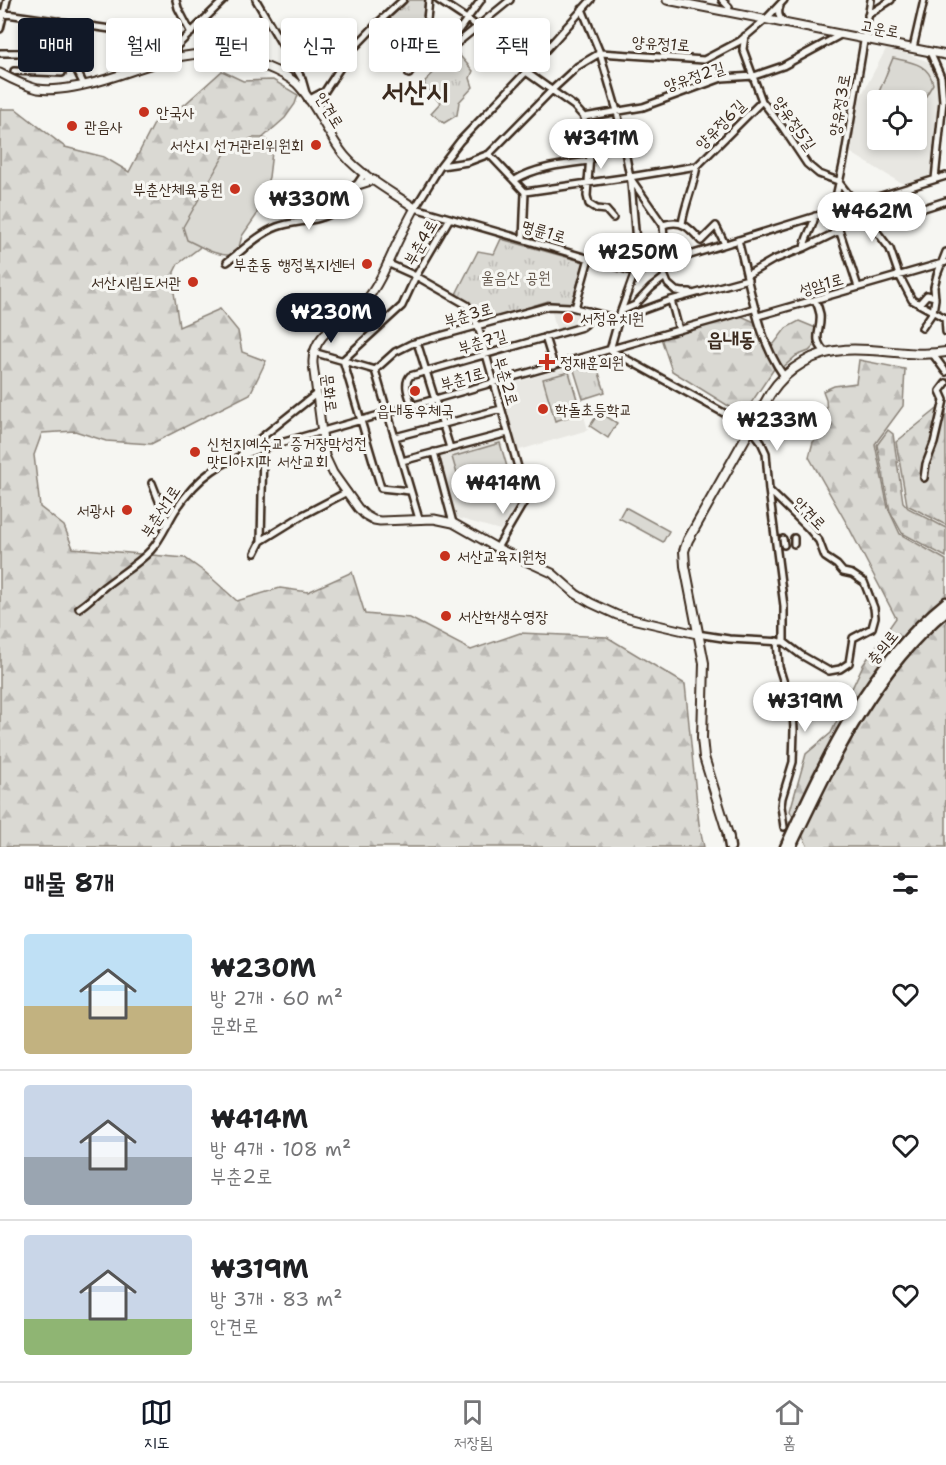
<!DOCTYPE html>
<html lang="ko">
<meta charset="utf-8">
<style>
body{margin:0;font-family:"Shantell Sans","Poor Story",sans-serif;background:#f6f6f6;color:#202124;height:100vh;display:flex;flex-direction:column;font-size:22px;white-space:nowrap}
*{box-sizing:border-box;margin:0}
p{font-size:20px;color:#757577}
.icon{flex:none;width:33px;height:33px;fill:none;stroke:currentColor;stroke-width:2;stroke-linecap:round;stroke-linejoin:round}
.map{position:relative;height:847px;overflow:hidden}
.panel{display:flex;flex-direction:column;background:#fff;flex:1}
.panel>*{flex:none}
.hud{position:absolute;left:18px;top:18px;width:600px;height:54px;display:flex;gap:12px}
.controls{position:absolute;left:867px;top:90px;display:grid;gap:12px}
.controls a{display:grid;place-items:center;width:60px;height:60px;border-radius:6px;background:#fff;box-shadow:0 3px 9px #0003;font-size:30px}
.price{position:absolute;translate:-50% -51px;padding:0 14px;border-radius:21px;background:#fff;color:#222;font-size:20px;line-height:39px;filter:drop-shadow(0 2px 3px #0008)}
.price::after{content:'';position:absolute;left:50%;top:36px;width:18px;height:14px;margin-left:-9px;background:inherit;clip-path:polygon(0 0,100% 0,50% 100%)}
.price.active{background:#111827;color:#fff}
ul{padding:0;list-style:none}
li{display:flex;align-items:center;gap:18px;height:150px;padding:0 24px}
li+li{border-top:2px solid #e0e0e0}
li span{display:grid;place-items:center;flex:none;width:168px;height:120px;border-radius:6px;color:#555}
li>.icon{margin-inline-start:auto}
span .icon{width:72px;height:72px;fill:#fffc;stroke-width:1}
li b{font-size:26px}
h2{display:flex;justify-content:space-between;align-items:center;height:72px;padding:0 24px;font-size:26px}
.pill{padding:0 21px;border-radius:6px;background:#fff;box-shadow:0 3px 9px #0003;font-size:21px;line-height:54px}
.pill.active{background:#111827;color:#fff}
.tabs{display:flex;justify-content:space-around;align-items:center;height:84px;border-top:2px solid #e0e0e0;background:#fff;font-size:16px;color:#757577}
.tabs a{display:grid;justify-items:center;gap:3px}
.tabs .active{color:#111827}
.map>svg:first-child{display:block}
</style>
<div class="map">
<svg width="946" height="847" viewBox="0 0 946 847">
<defs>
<pattern id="grass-tufts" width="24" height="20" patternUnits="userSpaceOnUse" patternTransform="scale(1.5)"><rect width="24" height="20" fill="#dad9d3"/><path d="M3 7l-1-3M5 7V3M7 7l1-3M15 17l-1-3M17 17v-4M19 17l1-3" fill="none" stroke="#bcbab5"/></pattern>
<pattern id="forest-firs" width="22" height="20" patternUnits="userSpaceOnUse" patternTransform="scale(1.5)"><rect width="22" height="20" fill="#dad9d3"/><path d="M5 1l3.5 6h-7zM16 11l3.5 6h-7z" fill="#bcbab5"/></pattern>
<pattern id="cemetery-stones" width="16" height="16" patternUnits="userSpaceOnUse" patternTransform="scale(1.5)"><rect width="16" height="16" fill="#dad9d3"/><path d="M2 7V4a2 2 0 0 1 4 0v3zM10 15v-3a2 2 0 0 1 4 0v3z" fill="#bcbab5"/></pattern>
</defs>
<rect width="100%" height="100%" fill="#f6f6f2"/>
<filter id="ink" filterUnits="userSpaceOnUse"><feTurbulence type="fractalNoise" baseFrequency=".0167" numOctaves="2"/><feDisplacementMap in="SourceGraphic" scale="12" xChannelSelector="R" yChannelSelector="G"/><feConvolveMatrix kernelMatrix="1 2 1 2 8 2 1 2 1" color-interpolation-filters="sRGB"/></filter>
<g filter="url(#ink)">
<path fill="#e8e7e2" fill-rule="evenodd" d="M886,49l19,4 24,9 12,27 -2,43 -4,28 -7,19 -21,6 -8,-3 -51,-31v-3l12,-50zM878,100h38v40h-38z
M551,309l30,5 3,8 -3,4 -24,5z
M570,367l18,63 -72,21 -18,-64z
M501,439l16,63 -6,14 -11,14 -46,-13 -17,-61z"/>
<path fill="url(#grass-tufts)" stroke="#8a8278" stroke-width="1.5" d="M409,0h16l-5,41 -6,15 -14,-17 -17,-15z
M456,51l17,20 -3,7 3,9 -14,15 -2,13 -13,8 -13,-10 9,-10 -17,-20z
M501,239l83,23 -13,43 -23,-4 -70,22 -8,-17 -14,-12 22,-43 16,3z
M595,360l10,32 -22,7 -10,-32z
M599,412l18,11 -9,15 -18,-12z"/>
<path fill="url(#forest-firs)" stroke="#8a8278" stroke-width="1.5" d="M222,71l21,10 30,-1 25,15 -3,9 -10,14 -35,31 -22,35 -29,64 -21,16 -4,8v20l5,35 41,-18 18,22 4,21 24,9 -16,33 -99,50 -45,-3 -31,-10 -33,2 -8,22 6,52 24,19 9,22 112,10 21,15 31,28 43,-13 28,4 44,-20 13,42 45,4 61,32 49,-17 87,4 78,47 14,140 5,23h-704v-738h16l49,38 39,10 25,15 28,-54 13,-8 14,-5z
M741,316l14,6 19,47 -31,46 -71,-44 -11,-33z
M799,321l17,7 -1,17 -6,6 -13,5 -16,14 -10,-21 16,-21z
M859,360l46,9 -2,37 -28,38 13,64 12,26 46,26v287h-138l-18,-36 16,-57 25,-21 32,-68 33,-47 -49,-94 -38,-67 4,-15 19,-16 -5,-11 -1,-16 -3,-8 11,-5 22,-3z
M941,406l5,7v112l-39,-20 -11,-63z"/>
<path fill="url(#cemetery-stones)" stroke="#8a8278" stroke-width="1.5" d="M888,430l5,4 10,68 5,6 38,20v29l-44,-24 -12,-22 -13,-66z"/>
<path fill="#dad9d3" stroke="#8a8278" stroke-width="1.5" d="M893,58c17,4 36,5 40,26l-16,27 -1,-11h-22l-15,-8z
M252,138h10l4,1 6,13 -3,25 -13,39 -14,20 -3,11 -6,8c-16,2 -31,-8 -46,-15l-4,-13 44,-77z
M569,372l12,41 -26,8 -12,-42z
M500,443l10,34 -48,14 -10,-34z
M625,507l44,24 -6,11 -44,-24z"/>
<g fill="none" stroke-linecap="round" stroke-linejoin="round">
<defs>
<path id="minor" d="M176,0l2,8 13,25
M256,0l46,79 6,21 17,-9 26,-40 28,-29 24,-22
M438,0l56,37 14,13 18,22 48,34 10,11 6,38 -3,41 2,8 8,5 9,1 7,8
M591,0l-65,72 -66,69 -20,26 -25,41 220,64 311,-96
M722,0l7,7 -1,5
M780,6c-2,5 -2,11 3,15v2
M582,9l18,44 17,58 14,71 6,72 -2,18 -14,39 -11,39
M0,13l131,19
M868,15l23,-15
M59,21l14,42 11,22
M0,29l7,-29
M745,36l-2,13 19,52 21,27 24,36 12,10 19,7 18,23 34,45 9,26 13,25 33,18 1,14
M913,48l11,-48
M930,52l11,25 2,24 -8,78
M0,53l61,-1 8,-2
M32,53l2,-22 29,4
M441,54l40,-54
M419,56l10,6h5l76,-62
M176,57v-10l48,-47
M14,71l48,2 -1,-21
M409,74c17,-28 17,-42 20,-74
M584,117l59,-10 79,-29 32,-2 29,-10 59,-32
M489,154l36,38 -2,47
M441,166l27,-4 21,-8 63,-64 26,-24 22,-13 104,7 36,-19 26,-22 18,-19
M631,179l32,46 3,38 -2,11 4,10 8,7 7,1h7
M515,180c20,-13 51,-16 75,-19
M525,192l105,-15 67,-11 65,-65
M924,208l22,-7
M682,224c3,-21 12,-38 15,-58
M663,225c19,-6 26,2 38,16l15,-15 9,18
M738,240c12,44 19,99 46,136
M804,248c1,-11 9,-20 11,-32
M227,262c16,-12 32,-28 50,-35 18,-7 43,-4 59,-17 11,-9 20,-25 29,-37
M387,263l29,13 51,29 11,21 47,166 -1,10 -27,46
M747,275l26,-15 31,-12 35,-17
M858,287l-25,-76 11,-51 27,-160
M671,300l8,30
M815,300c2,4 4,9 5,14 2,18 -9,23 5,38
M919,304l8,-9 8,2
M575,308l14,-50
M621,311l14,-6 16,-17 14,-11
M758,316l188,-54
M922,328l11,-16 2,-13 -1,-12 3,-12 9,-23
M545,337l9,29
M417,342l33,106
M610,350l141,78 9,12 6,13 3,37 15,116v36
M313,352l62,18
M932,353l14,19
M412,405c-3,-9 -9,-21 -2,-29l172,-49 4,-3 3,-13
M395,437l106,-28
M434,452l19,71
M242,453l74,-59
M402,461l106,-28
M924,478l2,-14 8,-21 10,-43 -4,-9 6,-8
M152,483l16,41
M410,491l-29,-3 -38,-128 59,-54 14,-30 34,-58
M419,519l-44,-149 20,-18 16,-8 138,-38 22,1 48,12 52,-19 77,-21
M794,538v6
M783,539l1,6
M261,541l42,-26 44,-23
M255,553l6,-12 2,-93
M79,608c11,-7 15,-13 25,-21 15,-12 33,-22 47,-37 10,-11 16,-26 24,-39 25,-38 46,-49 88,-63l493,-140
M697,634l32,5 55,3 17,13 28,16 11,-2 9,-6 4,-25 19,-10 3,-11 -1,-9 -10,-26 -12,-8 -9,-2 -6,-7 -12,-8 -6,-16 -11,-13 -39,-38
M777,641l2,26 14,45 1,18 -1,32 -11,36 -1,8 3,21"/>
<path id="tertiary" d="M667,0l279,55
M0,73c11,6 25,13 38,16 12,2 25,0 36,-2 53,-8 105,-44 160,-30 19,4 49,14 63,27 20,20 30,51 48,72 17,20 48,37 70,52 -8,15 -16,30 -23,46 -7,15 -14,32 -25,45 -19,21 -56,32 -54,65l12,92 8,17 25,35 7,7 9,5 6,1 54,-2 19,4 44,25 55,25 24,21 15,9 26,12 19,5 61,14
M320,115l-2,-10 5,-12
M355,186l19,-6"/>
<path id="secondary" d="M729,838l-25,-81 -2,-19 2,-75 -19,-97 -1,-15 4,-11 82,-146c9,-14 20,-24 34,-32 44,-26 94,-2 142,-10"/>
<path id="trunk" d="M728,835l2,12
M785,847c41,-89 83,-182 161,-245
M791,847c41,-85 81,-174 155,-236"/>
</defs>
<use href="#minor" stroke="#3b2a1e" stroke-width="10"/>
<use href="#tertiary" stroke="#3b2a1e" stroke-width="11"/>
<use href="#secondary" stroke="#3b2a1e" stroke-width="12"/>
<use href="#trunk" stroke="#3b2a1e" stroke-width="13"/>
<use href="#minor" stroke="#f6f6f2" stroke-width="5"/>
<use href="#tertiary" stroke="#f6f6f2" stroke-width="7"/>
<use href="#secondary" stroke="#f6f6f2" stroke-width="8"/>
<use href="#trunk" stroke="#f6f6f2" stroke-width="8"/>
</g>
</g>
<g fill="#c8321e" stroke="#f6f6f2" stroke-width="2">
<circle cx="144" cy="112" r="6"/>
<circle cx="72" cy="126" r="6"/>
<circle cx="316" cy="145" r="6"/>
<circle cx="235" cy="189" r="6"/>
<circle cx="367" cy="264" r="6"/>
<circle cx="193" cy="282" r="6"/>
<circle cx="568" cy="318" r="6"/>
<path d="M544 353h6v6h6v6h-6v6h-6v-6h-6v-6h6z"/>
<circle cx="415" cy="391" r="6"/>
<circle cx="543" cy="409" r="6"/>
<circle cx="195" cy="452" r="6"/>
<circle cx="127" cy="510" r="6"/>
<circle cx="445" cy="556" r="6"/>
<circle cx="446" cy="616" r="6"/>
</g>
<g text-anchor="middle" stroke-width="6" stroke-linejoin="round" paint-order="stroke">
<g font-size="16" fill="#3b2a1e" stroke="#f6f6f2">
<text transform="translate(880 28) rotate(11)" y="6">고운로</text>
<text transform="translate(661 43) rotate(4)" y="6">양유정1로</text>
<text transform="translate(694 76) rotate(-18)" y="6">양유정2길</text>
<text transform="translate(839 105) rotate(-80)" y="6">양유정3로</text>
<text transform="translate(330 110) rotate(58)" y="6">안견로</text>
<text transform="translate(795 123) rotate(55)" y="6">양유정5길</text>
<text transform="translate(720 124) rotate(-45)" y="6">양유정6길</text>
<text transform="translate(544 231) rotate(16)" y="6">명륜1로</text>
<text transform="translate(420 242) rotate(-60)" y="6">부춘4로</text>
<text transform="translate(821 284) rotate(-16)" y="6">성암1로</text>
<text transform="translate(468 314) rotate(-16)" y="6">부춘3로</text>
<text transform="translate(482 341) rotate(-16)" y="6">부춘7길</text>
<text transform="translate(462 378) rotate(-16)" y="6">부춘1로</text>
<text transform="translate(507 381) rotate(74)" y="6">부춘2로</text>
<text transform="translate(330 393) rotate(83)" y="6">문화로</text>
<text transform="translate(160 511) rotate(-57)" y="6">부춘산1로</text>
<text transform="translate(810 513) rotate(46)" y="6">안견로</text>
<text transform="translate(882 647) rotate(-51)" y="6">충의로</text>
</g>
<g font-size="16" fill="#3b2a1e" stroke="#f6f6f2" text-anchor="start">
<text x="156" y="118">안국사</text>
<text x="84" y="132">관음사</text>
<text x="304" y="151" text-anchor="end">서산시 선거관리위원회</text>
<text x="223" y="195" text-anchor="end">부춘산체육공원</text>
<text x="355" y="270" text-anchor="end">부춘동 행정복지센터</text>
<text x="181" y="288" text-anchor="end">서산시립도서관</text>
<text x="580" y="324">서정유치원</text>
<text x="560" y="368">정재훈의원</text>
<text x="555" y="415">학돌초등학교</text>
<text x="415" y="416" text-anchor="middle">읍내동우체국</text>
<text x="207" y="449">신천지예수교 증거장막성전<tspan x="207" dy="18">맛디아지파 서산교회</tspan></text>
<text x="115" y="516" text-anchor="end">서광사</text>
<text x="457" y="562">서산교육지원청</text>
<text x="458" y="622">서산학생수영장</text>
</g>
<g font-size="16" fill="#63564b" stroke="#f6f6f2">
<text x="516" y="283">울음산 공원</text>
</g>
<g font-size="20" font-weight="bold" fill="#3b2a1e" stroke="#f6f6f2">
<text x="731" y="346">읍내동</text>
</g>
<g font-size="28" font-weight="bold" fill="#3b2a1e" stroke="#f6f6f2">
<text x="415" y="101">서산시</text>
</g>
</g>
</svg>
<div class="controls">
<a><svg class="icon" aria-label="locate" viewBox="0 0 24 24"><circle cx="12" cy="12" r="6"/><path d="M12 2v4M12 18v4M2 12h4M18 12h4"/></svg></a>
</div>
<b class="price" style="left:601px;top:170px">₩341M</b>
<b class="price" style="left:309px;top:231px">₩330M</b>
<b class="price" style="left:872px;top:243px">₩462M</b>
<b class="price" style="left:638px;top:284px">₩250M</b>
<b class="price active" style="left:331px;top:344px">₩230M</b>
<b class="price" style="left:777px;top:452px">₩233M</b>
<b class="price" style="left:503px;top:515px">₩414M</b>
<b class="price" style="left:805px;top:733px">₩319M</b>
<div class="hud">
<a class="pill active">매매</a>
<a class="pill">월세</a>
<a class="pill">필터</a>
<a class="pill">신규</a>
<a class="pill">아파트</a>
<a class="pill">주택</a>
</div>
</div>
<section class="panel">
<h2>매물 8개<svg class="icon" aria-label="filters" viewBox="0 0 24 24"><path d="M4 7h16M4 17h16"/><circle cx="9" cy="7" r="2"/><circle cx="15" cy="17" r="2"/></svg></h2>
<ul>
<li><span style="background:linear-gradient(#bfe0f5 60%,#c2b280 0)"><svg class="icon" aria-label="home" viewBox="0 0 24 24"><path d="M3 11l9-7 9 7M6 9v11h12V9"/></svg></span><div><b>₩230M</b><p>방 2개 · 60 m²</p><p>문화로</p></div><svg class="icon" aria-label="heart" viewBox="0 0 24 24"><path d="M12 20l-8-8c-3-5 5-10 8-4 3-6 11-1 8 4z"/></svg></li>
<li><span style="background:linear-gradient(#c9d6e8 60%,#9aa5b1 0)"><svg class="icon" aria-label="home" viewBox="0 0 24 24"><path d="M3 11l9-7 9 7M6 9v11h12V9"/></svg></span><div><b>₩414M</b><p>방 4개 · 108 m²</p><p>부춘2로</p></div><svg class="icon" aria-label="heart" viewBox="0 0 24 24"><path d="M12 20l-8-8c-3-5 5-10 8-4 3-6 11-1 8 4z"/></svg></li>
<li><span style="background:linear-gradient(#c9d6e8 70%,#8fb573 0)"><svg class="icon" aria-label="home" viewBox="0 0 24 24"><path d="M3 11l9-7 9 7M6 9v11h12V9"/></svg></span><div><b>₩319M</b><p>방 3개 · 83 m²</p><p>안견로</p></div><svg class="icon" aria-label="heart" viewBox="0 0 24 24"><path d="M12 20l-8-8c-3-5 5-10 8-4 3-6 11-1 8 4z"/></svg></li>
</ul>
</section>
<nav class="tabs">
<a class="active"><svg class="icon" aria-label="map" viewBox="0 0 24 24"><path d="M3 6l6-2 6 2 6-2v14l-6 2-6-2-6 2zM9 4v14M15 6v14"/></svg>지도</a>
<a><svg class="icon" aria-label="saved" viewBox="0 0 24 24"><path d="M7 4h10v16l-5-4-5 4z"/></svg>저장됨</a>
<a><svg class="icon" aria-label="home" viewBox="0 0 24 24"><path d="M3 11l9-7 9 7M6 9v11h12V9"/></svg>홈</a>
</nav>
